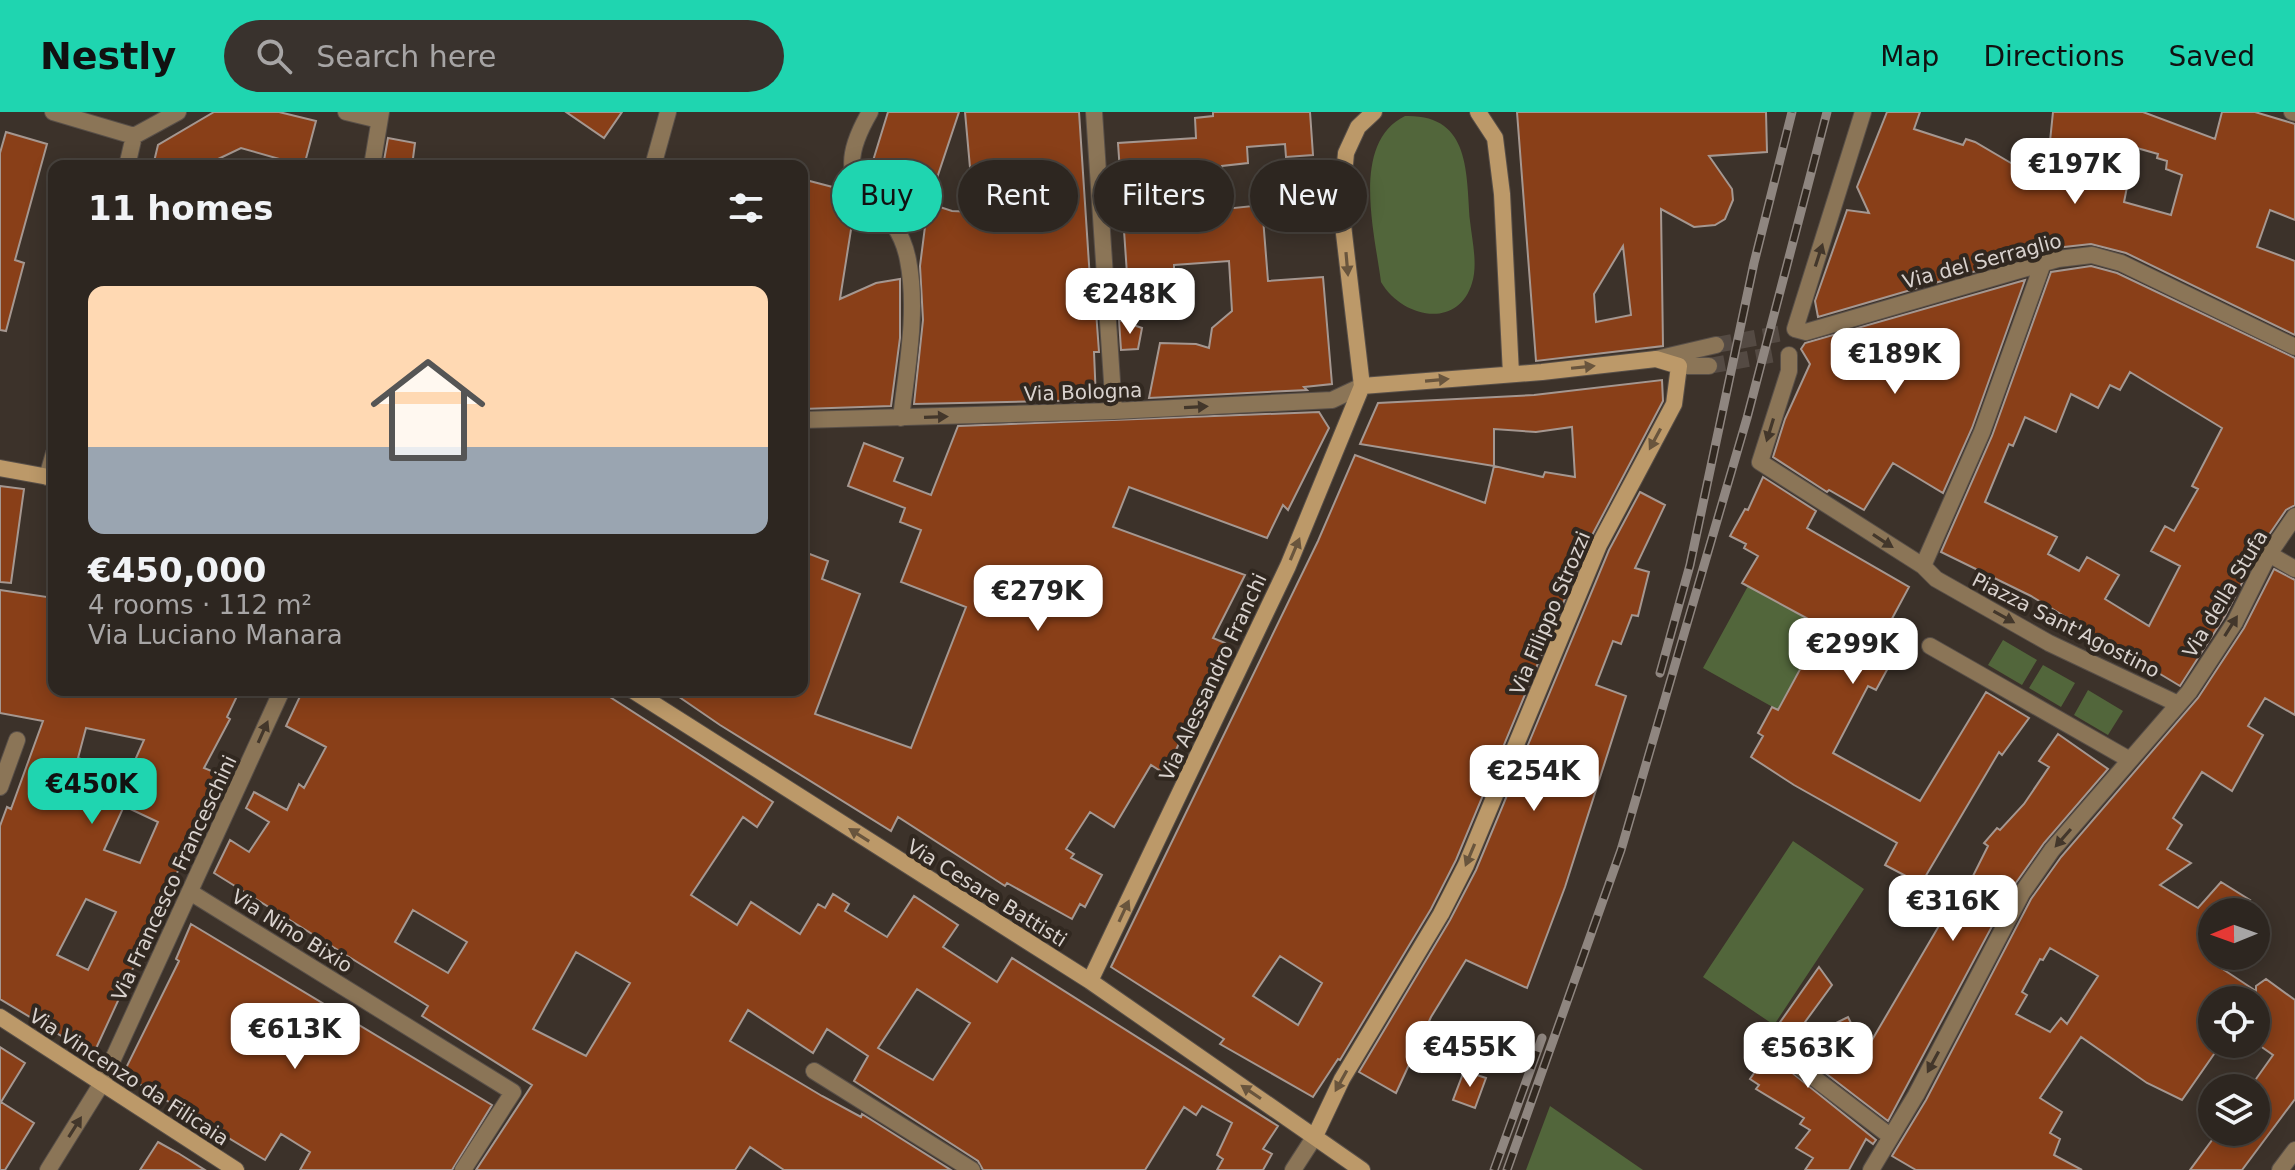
<!DOCTYPE html>
<meta charset="utf-8">
<style>
body{margin:0;font-family:"DejaVu Sans",sans-serif;background:#39322d;color:#f1f3f6;height:100vh;display:flex;flex-direction:column;font-size:30px;white-space:nowrap}
*{box-sizing:border-box;margin:0}
p{font-size:26px;color:#a7a5a5}
.icon{flex:none;width:44px;height:44px;fill:none;stroke:currentColor;stroke-width:2;stroke-linecap:round;stroke-linejoin:round}
.map{position:relative;flex:1;overflow:hidden}
.drawer{position:absolute;left:48px;top:48px;width:760px;height:536px;display:flex;flex-direction:column;background:#2d2620;border-radius:16px;box-shadow:0 4px 20px #0003,0 0 0 2px #48433e}
.drawer>*{flex:none}
.banner{position:absolute;left:832px;top:48px;width:760px;height:72px;display:flex;gap:16px}
.needle{width:52px;rotate:269deg}
.buttons{position:absolute;left:2198px;top:786px;display:grid;gap:16px}
.buttons a{display:grid;place-items:center;width:72px;height:72px;border-radius:50%;background:#2d2620;box-shadow:0 4px 20px #0003,0 0 0 2px #48433e;font-size:40px}
.price{position:absolute;translate:-50% -68px;padding:0 18px;border-radius:16px;background:#fff;color:#222;font-size:26px;line-height:52px;filter:drop-shadow(0 2px 4px #0008)}
.price::after{content:'';position:absolute;left:50%;top:48px;width:24px;height:18px;margin-left:-12px;background:inherit;clip-path:polygon(0 0,100% 0,50% 100%)}
.price.current{background:#1fd5b0;color:#111}
ul{padding:0;list-style:none}
li{display:grid;align-content:center;gap:16px;height:424px;padding:0 40px}
li span{display:grid;place-items:center;height:248px;border-radius:16px;color:#555}
li>.icon{margin-inline-start:auto}
span .icon{width:144px;height:144px;fill:#fffc;stroke-width:1}
li b{font-size:34px}
h2{display:flex;justify-content:space-between;align-items:center;height:96px;padding:0 40px;font-size:34px}
.tag{padding:0 28px;border-radius:36px;background:#2d2620;box-shadow:0 4px 20px #0003,0 0 0 2px #48433e;font-size:28px;line-height:72px}
.tag.current{background:#1fd5b0;color:#111}
header{display:flex;align-items:center;gap:48px;box-sizing:border-box;height:112px;padding:0 40px;background:#1fd5b0;color:#111}
header strong{font-size:38px}
nav{display:flex;gap:44px;margin-inline-start:auto;font-size:28px}
.search{width:560px;height:72px;background:#39322d;display:flex;align-items:center;gap:20px;box-sizing:border-box;padding:0 28px;border-radius:44px;color:#a7a5a5;font-size:30px}
.map>svg:first-child{display:block}
</style>
<header>
<strong>Nestly</strong>
<div class="search"><svg class="icon" aria-label="search" viewBox="0 0 24 24"><circle cx="10" cy="10" r="6"/><path d="M15 15l6 6"/></svg>Search here</div>
<nav><a>Map</a><a>Directions</a><a>Saved</a></nav>
</header>
<div class="map">
<svg width="2295" height="1058" viewBox="0 0 2295 1058">
<rect width="100%" height="100%" fill="#3c322a"/>
<path fill="#52663b" d="M1405,4c66,-2 61,57 65,105 2,19 8,43 2,62 -14,47 -70,35 -91,-1 -6,-48 -31,-139 24,-166z
M1748,474l75,41 -45,83 -75,-42z
M2003,528l34,20 -15,25 -34,-20z
M2043,553l32,18 -14,24 -32,-19z
M2088,578l35,21 -15,24 -34,-20z
M1793,729l71,48 -90,136 -71,-48z
M1550,994l93,64h-117z"/>
<path fill="#893f18" stroke="#a59790" stroke-width="2" fill-rule="evenodd" d="M214,0h65l37,9 -12,45 -63,-18 -25,12 -1,6h-62l5,-21z
M566,0h56l-18,26z
M888,0h71l-29,87 -59,-17 -3,-5z
M965,0h114l13,198 4,1 3,41h-5l2,48 -182,4 9,-84 -3,-54 8,-63 24,8 22,1z
M1213,0h97l3,43 -27,2 -1,-13 -38,3 1,16 -26,3 3,43 37,-4 6,76 55,-4 9,107 -28,3 3,3 -158,8 11,-55 36,1 13,4 3,-20 20,-17 -3,-50 -55,4v6l-47,3 -9,-131 78,-5 -1,-20 18,-2z
M1517,0h249l1,40 -58,4 23,33 1,11 -8,19 -10,6 -21,2 -33,-18 2,137 -127,15zM1623,134l8,69 -35,7 -2,-28z
M1887,0h33l-6,17 49,16 3,-6 9,3 41,24 3,-19 30,4 4,-39h90l72,27 7,-27h33l40,12v96l-25,-10 -13,37 38,14v74l-169,-82 -35,-9 -36,4 -237,69 -3,-16 32,-91 22,3 -12,-26zM2112,29l46,13 -1,4 10,3 -1,8 16,6 -11,40 -47,-13 3,-15 -14,-3z
M6,20l41,12 -32,116 9,3 -18,68 -6,-1v-177z
M388,26l27,5 -3,23h-29z
M802,67l46,12 -5,23 10,3 -13,82 36,-16 24,-4v59l-9,68 -89,3z
M2091,154l26,7 178,85v147l-9,5 -26,38 -35,68 -45,70 -149,-90 -90,-44 51,-116 59,-164zM2130,260l92,56 -30,58 6,3 -24,42 -9,-5 -14,25 29,15 -31,60 -44,-27 14,-24 -32,-18 -8,14 -31,-17 9,-17 -72,-35 24,-58 4,2 12,-29 31,15 15,-38 27,14 12,-23 10,5z
M2025,168l-53,148 -29,65 -50,-30 -29,47 -35,-20 -2,2 -54,-35 12,-38 25,-55 -9,-15 4,-6z
M1119,208l23,8 -4,21 -17,1z
M1662,268l1,21 -74,140 -133,319 -25,49 -91,151 -2,-1 -25,38 -93,-53 4,-5 -113,-72 207,-426 37,-86 130,48 9,-37 -134,-22 18,-41 156,-8zM1572,315l3,50 -30,-5 -2,5 -49,-11v-37l42,3zM1280,844l42,27 -24,42 -45,-29z
M1319,300l10,16 -41,82 -5,-5 -16,33 -138,-51 -16,40 132,48 -32,63 12,5 -60,131 -14,-9 -37,62 -24,-15 -24,37 8,5 -3,4 31,17 -17,32 -5,-3 -8,15 -65,-36 -2,3 -107,-69 -7,14 -171,-106 -51,-35h133v-139l26,10 -6,18 38,15 -45,120 96,34 55,-141 -65,-25 20,-52 -21,-8 5,-14 -57,-22 16,-43 39,15 -9,23 37,14 27,-69z
M1763,365l53,34 -9,17 102,59 -37,69 17,10 -13,24 -8,-4 -35,67 87,48 66,-109 43,26 -27,37 -3,-3 -78,132 -36,-19 12,-22 -103,-58 -43,-28 12,-21 -5,-3 14,-26 6,3 45,-83 -81,-44 16,-27 -14,-8 2,-4 -16,-8 15,-27 3,1z
M0,374l24,3 -13,94 -11,-1z
M1640,380l25,13 -30,63 14,4 -11,44 -6,-1 -11,29 -8,-3 -17,44 30,11 -61,191 -38,101 -61,-28 -35,57 -35,76 -37,-21 91,-152 26,-50 133,-320z
M2274,457l21,11v135l-30,-17 -17,28 15,9 -31,56 -30,-19 -29,46 9,7 -15,24 24,14 -31,22 38,23 23,-26 29,18 -9,12h-29v50l44,29v-5l10,-7 29,21v99l-53,71h-52l28,-38h38v-53l17,-24 -17,-12v-43h-44v44h9l-39,56 -35,-17 -66,-46 -41,61 22,14 -12,21 10,6 -6,16 28,15h-166l-24,-14 34,-56 105,-201 30,-42 137,-159 46,-70zM2050,836l48,28 -31,48 -6,-6 -11,14 -34,-18 11,-19 -5,-3 18,-33 3,1z
M0,478l54,8v92h174l10,4 -11,23 3,2 -26,49 15,6 -25,62 -101,219 -93,-56v-173l7,-19 4,2 32,-88 -43,-8zM86,616l58,12 -16,36 -50,-18zM124,694l34,16 -18,41 -36,-13zM86,787l30,13 -28,58 -31,-15z
M303,578h296l174,112 -16,25 -14,-10 -52,78 46,30 14,-23 49,32 18,-30 7,4 8,-14 16,10 -4,7 42,26 27,-41 44,29 -15,22 54,35 15,-24 266,168 -15,23 9,5 -9,16h-46l6,-11 -6,-4 15,-32 -30,-17 -6,9 -12,-8 -39,63h-162l-5,-9 -124,-80 14,-25 -41,-27 -14,24 -65,-43 -18,31 92,55 39,21 1,-3 89,56h-167l-34,-23 -15,23h-259l56,-85 -110,-69 6,-10 -214,-133 16,-33 19,12 20,-30 -23,-14 8,-16 33,18 12,-26 5,4 22,-41 -40,-21zM413,798l54,32 -19,31 -53,-31zM576,840l54,31 -44,73 -53,-27zM917,877l53,34 -37,57 -55,-32z
M2058,622l50,35 -64,74 -31,44 -125,234 -98,-75 58,-29 17,35 102,-174 4,2 17,-34 -4,-3 13,-15 3,2 24,-26 25,-37 -10,-6z
M191,812l301,181 -40,65h-152l10,-18 -29,-18 -16,26 -142,-86 56,-113 -3,-2z
M1819,855l13,18 -43,59 -12,-7 -5,1 -6,4 -1,9 111,89 -3,4 -7,-5 -17,31h-44l8,-12 -17,-10 14,-18 -10,-6 4,-6 -48,-29 3,-4 -9,-6 11,-16 -9,-7 3,-4 -9,-6 14,-19 11,8z
M0,935l25,16 -24,39 33,21 -29,47h-5z
M1464,959l22,7 -11,30 -22,-8z
M158,1030l20,11 27,17h-65z"/>
<g fill="none" stroke-linecap="round" stroke-linejoin="round">
<path stroke="#544a43" stroke-width="16" stroke-dasharray="16 8" stroke-linecap="butt" d="M1716,233l67,-12
M1709,254l67,-12"/>
<defs>
<path id="street" d="M53,0l81,24 44,-24
M346,0l33,8
M870,0c-52,89 24,74 38,148 10,51 -1,107 -7,158
M1094,0l20,299
M2292,0l3,1
M127,54l7,-30
M372,54l9,-54
M653,54l15,-54
M1795,217l11,3 252,-73 34,-4 29,8 174,84
M1795,217l68,-217
M1789,243v16l-29,91 163,104 13,13 113,64 129,61
M1656,247l60,-14
M1679,254h30
M802,308l312,-9 218,-11 30,-14
M47,365l7,-24
M2269,442l26,15
M1923,454l59,-134 61,-169
M1930,534l200,114
M0,675l17,-47
M190,780l323,200 -50,78
M1775,936l115,88
M814,959l158,99
M48,1058l54,-87 180,-393
M1293,1058l22,-34
M1871,1058l45,-75 106,-202 30,-43 137,-158 46,-70 34,-68 26,-38
M2280,1058l15,-20"/>
<path id="secondary" d="M1478,0l17,26 7,56 9,180
M0,356l54,10
M632,578l458,291 272,189
M1090,869l198,-415 74,-180 -21,-178 5,-55 12,-26 16,-15
M0,905l236,153
M1315,1024l27,-57 99,-165 25,-49 133,-320 75,-141 5,-38 -23,-7 -114,13 -180,14"/>
</defs>
<use href="#street" stroke="#584f48" stroke-width="18"/>
<use href="#secondary" stroke="#584f48" stroke-width="18"/>
<use href="#street" stroke="#8b7557" stroke-width="16"/>
<use href="#secondary" stroke="#bc9969" stroke-width="16"/>
<defs>
<path id="rail" d="M1660,561l30,-108 64,-302 38,-151
M1494,1058l48,-132
M1507,1058l114,-320 126,-432 80,-306"/>
</defs>
<use href="#rail" stroke="#8f8680" stroke-width="9"/>
<use href="#rail" stroke="#312820" stroke-width="6" stroke-dasharray="18" stroke-linecap="butt"/>
</g>
<defs><path id="oneway-solid" d="M-6-.8H1V-3.2L6.5 0L1 3.2V.8H-6Z" transform="scale(2)"/></defs>
<g fill="#43372b">
<use href="#oneway-solid" transform="translate(1819 143) rotate(-72)"/>
<use href="#oneway-solid" transform="translate(1196 295) rotate(-3)"/>
<use href="#oneway-solid" transform="translate(936 305) rotate(-2)"/>
<use href="#oneway-solid" transform="translate(1770 318) rotate(107)"/>
<use href="#oneway-solid" transform="translate(1883 429) rotate(33)"/>
<use href="#oneway-solid" transform="translate(2004 505) rotate(29)"/>
<use href="#oneway-solid" transform="translate(2231 514) rotate(-58)"/>
<use href="#oneway-solid" transform="translate(263 620) rotate(-66)"/>
<use href="#oneway-solid" transform="translate(2063 726) rotate(131)"/>
<use href="#oneway-solid" transform="translate(1933 950) rotate(118)"/>
<use href="#oneway-solid" transform="translate(75 1015) rotate(-58)"/>
</g>
<g fill="#69553d">
<use href="#oneway-solid" transform="translate(1347 152) rotate(85)"/>
<use href="#oneway-solid" transform="translate(1583 255) rotate(-6)"/>
<use href="#oneway-solid" transform="translate(1437 268) rotate(-5)"/>
<use href="#oneway-solid" transform="translate(1655 327) rotate(118)"/>
<use href="#oneway-solid" transform="translate(1295 437) rotate(-67)"/>
<use href="#oneway-solid" transform="translate(859 723) rotate(-148)"/>
<use href="#oneway-solid" transform="translate(1470 743) rotate(113)"/>
<use href="#oneway-solid" transform="translate(1124 799) rotate(-65)"/>
<use href="#oneway-solid" transform="translate(1341 969) rotate(119)"/>
<use href="#oneway-solid" transform="translate(1251 980) rotate(-146)"/>
</g>
<g text-anchor="middle" stroke-width="8" stroke-linejoin="round" paint-order="stroke">
<g font-size="20" fill="#d9d2ce" stroke="#312820">
<text transform="translate(1982 149) rotate(-15)" y="7">Via del Serraglio</text>
<text transform="translate(1083 280) rotate(-2)" y="7">Via Bologna</text>
<text transform="translate(2225 482) rotate(-59)" y="7">Via della Stufa</text>
<text transform="translate(1550 501) rotate(-67)" y="7">Via Filippo Strozzi</text>
<text transform="translate(2066 513) rotate(27)" y="7">Piazza Sant'Agostino</text>
<text transform="translate(1213 565) rotate(-65)" y="7">Via Alessandro Franchi</text>
<text transform="translate(174 766) rotate(-65)" y="7">Via Francesco Franceschini</text>
<text transform="translate(987 781) rotate(32)" y="7">Via Cesare Battisti</text>
<text transform="translate(292 819) rotate(32)" y="7">Via Nino Bixio</text>
<text transform="translate(129 965) rotate(33)" y="7">Via Vincenzo da Filicaia</text>
</g>
</g>
</svg>
<div class="buttons">
<a><svg class="needle" viewBox="-14 -14 28 28"><path d="M0-13l5 13h-10z" fill="#e53935"/><path d="M0 13l5-13h-10z" fill="#a7a5a5"/></svg></a>
<a><svg class="icon" aria-label="locate" viewBox="0 0 24 24"><circle cx="12" cy="12" r="6"/><path d="M12 2v4M12 18v4M2 12h4M18 12h4"/></svg></a>
<a><svg class="icon" aria-label="layers" viewBox="0 0 24 24"><path d="M12 4l9 5-9 5-9-5zM3 14l9 5 9-5"/></svg></a>
</div>
<b class="price" style="left:2075px;top:94px">€197K</b>
<b class="price" style="left:1130px;top:224px">€248K</b>
<b class="price" style="left:1895px;top:284px">€189K</b>
<b class="price" style="left:1038px;top:521px">€279K</b>
<b class="price" style="left:1853px;top:574px">€299K</b>
<b class="price" style="left:1534px;top:701px">€254K</b>
<b class="price current" style="left:92px;top:714px">€450K</b>
<b class="price" style="left:1953px;top:831px">€316K</b>
<b class="price" style="left:295px;top:959px">€613K</b>
<b class="price" style="left:1470px;top:977px">€455K</b>
<b class="price" style="left:1808px;top:978px">€563K</b>
<div class="banner">
<a class="tag current">Buy</a>
<a class="tag">Rent</a>
<a class="tag">Filters</a>
<a class="tag">New</a>
</div>
<section class="drawer">
<h2>11 homes<svg class="icon" aria-label="filters" viewBox="0 0 24 24"><path d="M4 7h16M4 17h16"/><circle cx="9" cy="7" r="2"/><circle cx="15" cy="17" r="2"/></svg></h2>
<ul>
<li><span style="background:linear-gradient(#ffd9b3 65%,#9aa5b1 0)"><svg class="icon" aria-label="home" viewBox="0 0 24 24"><path d="M3 11l9-7 9 7M6 9v11h12V9"/></svg></span><div><b>€450,000</b><p>4 rooms · 112 m²</p><p>Via Luciano Manara</p></div></li>
</ul>
</section>
</div>
